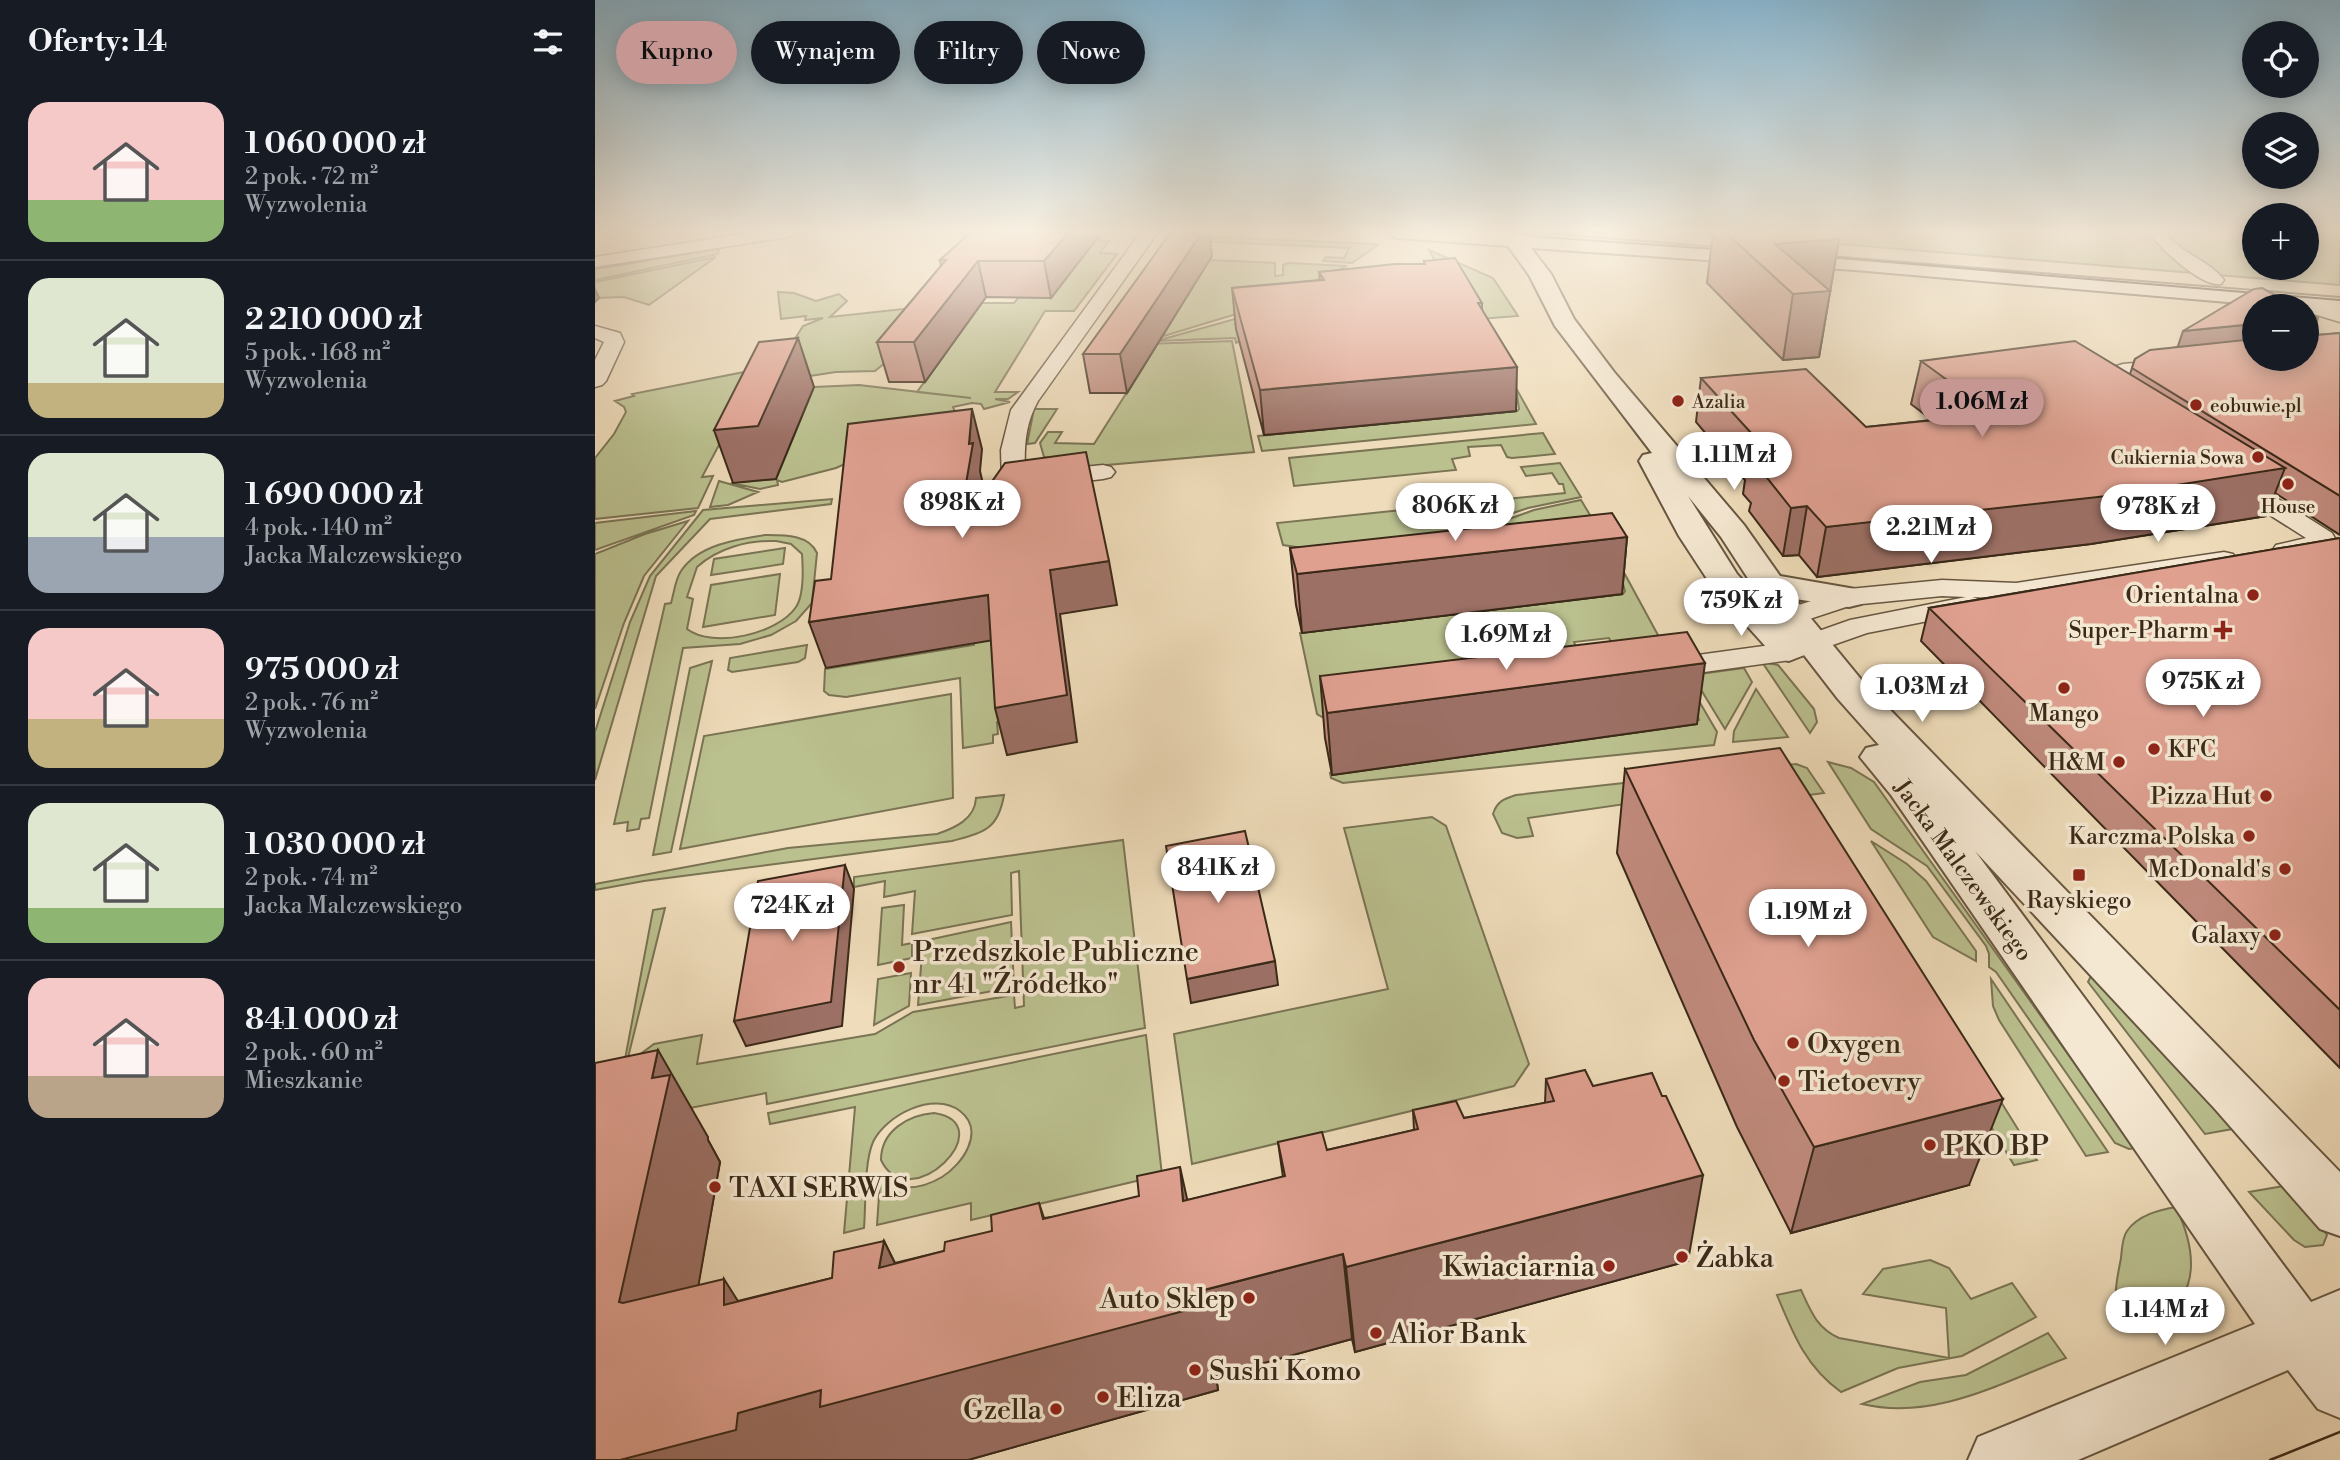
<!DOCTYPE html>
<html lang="pl">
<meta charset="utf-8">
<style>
body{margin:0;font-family:"Libre Bodoni",serif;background:#20242c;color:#f1f3f6;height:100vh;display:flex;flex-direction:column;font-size:26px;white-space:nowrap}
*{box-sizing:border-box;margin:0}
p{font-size:23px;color:#9ea1a6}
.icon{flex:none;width:38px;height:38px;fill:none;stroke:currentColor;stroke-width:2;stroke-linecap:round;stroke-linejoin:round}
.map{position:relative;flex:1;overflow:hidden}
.details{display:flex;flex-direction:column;background:#171b24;width:595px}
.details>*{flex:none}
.banner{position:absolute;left:21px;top:21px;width:665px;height:63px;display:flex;gap:14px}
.controls{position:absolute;left:1647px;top:21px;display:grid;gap:14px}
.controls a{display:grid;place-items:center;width:77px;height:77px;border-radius:50%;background:#171b24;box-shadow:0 4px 18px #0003;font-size:35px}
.price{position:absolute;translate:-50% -60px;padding:0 16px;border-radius:24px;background:#fff;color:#222;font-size:23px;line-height:46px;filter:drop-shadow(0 2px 4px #0008)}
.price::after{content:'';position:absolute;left:50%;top:42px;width:21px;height:16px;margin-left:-10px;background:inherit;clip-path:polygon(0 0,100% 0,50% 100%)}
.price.current{background:#c59692;color:#111}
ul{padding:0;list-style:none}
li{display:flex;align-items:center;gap:21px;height:175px;padding:0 28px}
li+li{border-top:2px solid #363941}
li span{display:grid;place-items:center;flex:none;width:196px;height:140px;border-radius:21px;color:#555}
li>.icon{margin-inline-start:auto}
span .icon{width:84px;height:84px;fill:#fffc;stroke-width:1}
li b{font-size:30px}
h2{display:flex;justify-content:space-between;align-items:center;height:84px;padding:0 28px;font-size:30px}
.chip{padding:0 24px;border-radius:32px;background:#171b24;box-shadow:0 4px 18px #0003;font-size:24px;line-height:63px}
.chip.current{background:#c59692;color:#111}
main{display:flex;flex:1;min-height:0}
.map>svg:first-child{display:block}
</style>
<main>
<section class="details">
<h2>Oferty: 14<svg class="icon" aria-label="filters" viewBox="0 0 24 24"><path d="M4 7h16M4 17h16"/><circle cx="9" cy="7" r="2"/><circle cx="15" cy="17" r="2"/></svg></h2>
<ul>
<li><span style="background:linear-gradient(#f6c9c9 70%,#8fb573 0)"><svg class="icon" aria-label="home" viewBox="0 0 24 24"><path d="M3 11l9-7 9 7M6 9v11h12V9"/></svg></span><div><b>1 060 000 zł</b><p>2 pok. · 72 m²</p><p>Wyzwolenia</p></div></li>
<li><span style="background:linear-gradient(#dfe7d0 75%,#c2b280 0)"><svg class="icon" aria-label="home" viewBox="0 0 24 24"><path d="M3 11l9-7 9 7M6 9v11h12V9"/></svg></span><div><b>2 210 000 zł</b><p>5 pok. · 168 m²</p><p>Wyzwolenia</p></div></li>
<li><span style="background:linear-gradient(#dfe7d0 60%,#9aa5b1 0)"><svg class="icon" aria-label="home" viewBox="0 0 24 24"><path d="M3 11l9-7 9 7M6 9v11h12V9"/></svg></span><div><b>1 690 000 zł</b><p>4 pok. · 140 m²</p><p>Jacka Malczewskiego</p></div></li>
<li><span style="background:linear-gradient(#f6c9c9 65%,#c2b280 0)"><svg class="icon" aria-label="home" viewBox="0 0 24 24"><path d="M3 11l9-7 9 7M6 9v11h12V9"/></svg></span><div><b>975 000 zł</b><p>2 pok. · 76 m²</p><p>Wyzwolenia</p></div></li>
<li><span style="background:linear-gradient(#dfe7d0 75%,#8fb573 0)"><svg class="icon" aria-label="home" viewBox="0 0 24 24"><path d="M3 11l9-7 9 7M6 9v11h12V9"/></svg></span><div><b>1 030 000 zł</b><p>2 pok. · 74 m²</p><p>Jacka Malczewskiego</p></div></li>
<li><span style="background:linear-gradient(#f6c9c9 70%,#b9a48a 0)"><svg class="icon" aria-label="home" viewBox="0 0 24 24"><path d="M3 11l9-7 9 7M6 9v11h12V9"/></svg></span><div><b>841 000 zł</b><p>2 pok. · 60 m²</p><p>Mieszkanie</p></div></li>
</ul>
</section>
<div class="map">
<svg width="1745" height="1460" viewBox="0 0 1745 1460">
<rect width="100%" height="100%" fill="#efdcba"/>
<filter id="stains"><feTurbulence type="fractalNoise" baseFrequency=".00286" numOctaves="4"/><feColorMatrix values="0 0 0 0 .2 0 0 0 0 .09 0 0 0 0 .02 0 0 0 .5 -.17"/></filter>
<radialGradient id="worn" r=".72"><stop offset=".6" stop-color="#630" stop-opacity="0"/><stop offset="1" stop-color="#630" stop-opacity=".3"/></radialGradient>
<path fill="#bbc08f" stroke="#7a7454" stroke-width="2" fill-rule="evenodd" d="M1098,232h561v36h53v-36h33v53z
M599,236l182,8 2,1 -26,18 -29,-2 3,-4 18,1 5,-10 -154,-7z
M501,239l13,2 -9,12 17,1 -43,57h-29l-50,81h23l-10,7h-13l15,3 -26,7 -3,-5 -9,-1 -19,4 3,7 -120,54 -54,14 -5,-2 1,5 -18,4 -29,-6 45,-4 38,-92 45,-2 112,13 -54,-6 65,-89h32l5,-6 32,1z
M124,249l-1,5 -123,26v-11z
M834,250l64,28 25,38 -76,6 19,-14z
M121,257l-67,48 -25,-8 -29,1v-16z
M568,258l112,5v13l8,-1v-10l5,-2 59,3 -91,42 -112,34z
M183,292l16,1 22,8 23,-7 8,7 -17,16 110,-12 -33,40 -32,26 -39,1 -72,11 -35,43 -27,51 11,-1 -15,32 -103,11v-61l19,-24 12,-22 -2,-5 -9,-6 19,-5 -2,-2 117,-23 42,-26 12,-19 20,-8 -18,2 1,-4 -25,3z
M654,315l8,7 -22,2 9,16 -8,3 -1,-5 -79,3z
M637,341l22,111 -170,15 -40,-10 -4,-14 8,-11h14l-7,11 39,1 54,-85 -3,-15z
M921,388l20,36 -274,27 -4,-15 259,-25 2,-2z
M439,409h23l-22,34 -8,1z
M948,433l12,21 -43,4 -5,-1 -6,-12 -33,2 2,9 -18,3 4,11 -162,16 -5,-28z
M965,463l21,34 -53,11 -152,51 -93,-14 -6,-22 288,-30 -2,-9h-4l-7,-11 -26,3 -5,-9z
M124,481l39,11 -30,13 -18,2z
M237,499l-1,5 -121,15 -54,57 -61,204v-48l35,-110 20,-46 53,-66z
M986,500l21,35 -118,-7 50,-18z
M101,511l-2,4 -99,35v-27z
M93,521l-44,55 -20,47 -29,86v-155l50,-20z
M170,535c18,0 44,-1 52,18l-5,50 -16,18 -25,14 -31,9 -57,4 -34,170 -8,1 -2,10 -12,2 1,-9 -14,2 51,-220 6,-1c3,-10 4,-23 10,-32 17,-26 56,-32 84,-36zM181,541l15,3 11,10c1,14 2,41 -6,53 -18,27 -83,42 -109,22l6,-30 -6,-2 10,-30c21,-19 51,-27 79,-26z
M190,548l-2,16 -72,11 3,-16z
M1020,556l50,92 -48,6 -8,-16 -35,4 7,17 -45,32 -214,26 -5,-3 -17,-81 323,-39 2,-3z
M185,574l-5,41 -72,12 8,-42z
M400,633l6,88 -4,1 1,12 -5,1v8l-30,5 -3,-70 -114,19 -17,-2 -5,-4 1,-22 149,-24v-8z
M212,645l-2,13 -7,4 -66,10 -4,-2 2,-12z
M117,661l-41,191 -18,3 37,-187z
M1167,662l16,3 36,44 3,13 -7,11z
M1149,668l8,14 -27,47 -33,-54z
M1090,677l32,55 -3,13 -371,38 -12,-5 -1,-5 73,-8 296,-45z
M1161,689l32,48 -55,5 1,-11z
M356,694l2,104 -273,51 24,-113z
M1233,762l23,6 23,14 261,366 -6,1 -14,-6 -119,-171 -7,-5v-13l-3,-8 -59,-80 -56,-37z
M1201,764l11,4 17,25 -37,5 -10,-16 -249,36 5,18 -16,2 -15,-5 -9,-19c4,-13 11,-15 23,-19z
M409,795c-6,35 -20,37 -52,46l-308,40 -49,9v-6l193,-36 149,-14c18,-6 38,-15 39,-36z
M837,817l14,9 83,238 -15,22 -322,78 -18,-130 214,-45 -44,-161z
M528,840l22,188 -378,76 -1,-11 -142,28 15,-66 15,-11 48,-9 -5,29 178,-30 38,-22 101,-17 1,13 9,-2 -5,-135 -8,2 1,42 -100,19 3,-43 -31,6 1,-16 -31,6v-10z
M1276,841l36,23 19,17 50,70v10l-43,-24z
M309,905l-2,40 10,-2v15l-34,7 4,-57z
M70,908l-48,194 36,-192z
M416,922l3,65 -96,18 5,-64z
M316,973l-2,33 -35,19 4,-46z
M1496,976h4l143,152 -33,6 -117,-152z
M1396,979l117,173 -22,4 -87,-136 -6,-14z
M1349,1010l93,150 -23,5 -91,-151z
M551,1035l16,140 -191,45v-17l-94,22 3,-44c21,10 42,8 62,-4 20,-12 44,-46 18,-66 -27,-20 -74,4 -87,31 -9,21 -7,62 -9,86l-20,5 11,-126 -85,17 -2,-11z
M339,1113c70,11 -25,106 -53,47 0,-29 27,-45 53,-47z
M1694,1185l25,29 13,21 -4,10 -18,2 -11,-7 -45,-48z
M1581,1207c17,36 27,82 -12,108 -10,7 -24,11 -35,16 -19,-31 -14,-40 -8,-73 1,-9 1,-20 6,-27 11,-16 32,-21 49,-24z
M1335,1260l19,8 22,31 41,-16 24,34 -74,39 -64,12 -57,24c-35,-25 -48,-58 -64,-97l24,-5c10,22 16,38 38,48l110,20 -3,-50 -83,-14 20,-25z
M1453,1333l18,25c-65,25 -132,63 -204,46l58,-22 46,-7z"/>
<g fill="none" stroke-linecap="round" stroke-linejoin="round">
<defs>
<path id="minor" d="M160,232h41l-8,5 -193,30v-10z
M546,232h17l-120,169c-13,23 -14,46 -13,72l78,-8 8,2 4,5 -4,5 -8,2 -89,10 -9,-2 -3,-5 -1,-32 10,-40z
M1554,232h16c15,22 43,27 59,48l-3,4c-18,4 -62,-36 -72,-52z
M1690,294l55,16v12l-33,-10v-6l-29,-2 -2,-4z
M0,326l25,7 4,9 -18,39 -4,4 -7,2v-27l9,-18 -9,-4z
M1659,352v7h10l-3,3 -136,14 -16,8 4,11 -3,5h-16l-7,-17 10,-11 26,-8z
M1641,476l9,2 87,55 5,9 -4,5 -48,12 -9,-2 -4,-6 4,-6 30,-7 -79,-50 -3,-5 3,-5z
M1629,552l9,2 4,6 -4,6 -217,33 -44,-2 7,2 4,6 -4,6 -112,22 -77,27 -129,18 -10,-3 -5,-6 5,-6 10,-3 124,-17 65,-23 116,-23 -24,-1 -90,9 -85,28 -10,-3 -4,-6 4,-6 92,-29 93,-9 74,3z"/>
<path id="tertiary" d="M793,232h131l821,66v14l-33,-3v-3h-33l-419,-36 -324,-22 20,26 23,45 40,53 130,153 36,51 81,14 5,7 -5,7 -12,3 -54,-8 69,84 476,489v64l-20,-7 -105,-120 -240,-258 336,451 29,-12v128l-22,-9 -30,-39 -210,90h-110l10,-23 277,-113 -364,-529 -31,-38 6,-9 13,-3 -41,-46 -34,-44 -15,6 -13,-3 -63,-70 -34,-52 -40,-75 4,-6 9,-2 -97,-127 -26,-51 -21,-29 -110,-8 -7,-2zM1093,496l33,41 43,66 -27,-29z"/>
</defs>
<use href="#minor" stroke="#675640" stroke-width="3"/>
<use href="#tertiary" stroke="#675640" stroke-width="4"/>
<use href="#minor" fill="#f5e8d2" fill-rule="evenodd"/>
<use href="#tertiary" fill="#f5e8d2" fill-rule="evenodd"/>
<path stroke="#3a2918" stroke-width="2" d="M914,232l34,5 186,13
M1221,256l524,44"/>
<path stroke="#3a2918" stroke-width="2.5" d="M1675,1460l70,-28"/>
</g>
<path fill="#c08a7c" stroke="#3a2918" stroke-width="2" d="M367,232h140l-51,66 -65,-1 -61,85h-36l-12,-40 64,-76 -1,-6 24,-21z
M1118,232h117l9,7 -20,118 -36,3 -76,-77z
M617,256l-85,137h-37l-7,-39z
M829,261l58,42v6l34,102 -252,24 -28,-106 -4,-41 88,-8 -1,-8 105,-8z
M1659,306v53l60,-27 3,3 23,-2v202l-65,-42 -9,23 -175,28 -274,33 -18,-22 -16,1 -34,-45 2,-8 -8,-9 2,-14 -49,-58 5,-44 165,49 66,-7 -21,-16 10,-43 209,13 5,-15 42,-12z
M1032,537l-5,57 -320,39 -6,-28 -6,-57z
M1745,538v530l-419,-427 8,-33z
M725,676l377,48 -365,51 -7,-37z
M1030,769l344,416 -178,48 -54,-106 -120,-274z
M951,1079l47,7 95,175 -333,91 -3,-13 -136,37 2,14 -250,70h-373l113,-323v3l12,22 -22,123 40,16 94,-23 52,-37 11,22 49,-12 48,-20 47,-28 5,15 144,-18 95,-23 -5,-35 49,8 87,-20 -1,-20 51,8 81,-15z"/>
<path fill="#9c7065" stroke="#3a2918" stroke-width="2" d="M474,232h33l-51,66 -7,-37z
M607,232h7l3,24 -85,137 -7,-39z
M1244,239l-20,118 -36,3 10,-66 -18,-50z
M383,261l8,36 -61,85 -11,-40z
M0,289l4,9 -4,4z
M1659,324v25l-80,9 9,-27z
M203,338l16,49 -38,92 -43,4 -19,-53z
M922,367l-1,44 -252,24 -4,-45z
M377,409l10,40 -2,22 3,13 -13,89 -12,-43 11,-86z
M1690,468l-19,48 -175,28 -274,33 9,-50z
M1212,506l-8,49 -16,1 8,-48z
M1032,537l-5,57 -320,39 -5,-59z
M514,561l8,44 -57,9 17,128 -70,13 -12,-47 55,-138z
M393,595l12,44 -174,29 -17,-46z
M1110,663l-8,61 -365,51 -5,-62z
M250,865l9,24 -12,137 -96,20 -12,-25z
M680,961l3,24 -87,18 -4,-24z
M63,1050l50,87v3l12,22 -39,223 -62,-83 33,-224z
M1408,1099l-34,86 -178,48 23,-86z
M585,1167l19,86 -16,-52z
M1108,1175l-15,86 -333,91 -9,-85z
M289,1241l41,84 -46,-57z
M748,1254l9,85 -136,37 2,14 -250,70h-348l118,-47 83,-23z
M129,1279l53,84 -53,-58z"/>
<path fill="#dfa090" stroke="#3a2918" stroke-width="2" d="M376,232h98l-25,29h-66l-64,81h-37l69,-82h-6z
M576,232h31l-82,122h-37z
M1130,232h105l9,7 -64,5 55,47 -37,3z
M860,258l27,45h-4l39,64 -257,23 -28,-102 92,-8 -5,-8 76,-8h30l-1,-3z
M1667,288l34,18h-42v18l-71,7 71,-42z
M1712,312l11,6 -4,14 3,3 23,-2v163l-208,-128 3,-9 15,-9 104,-11v20h53z
M203,338l-40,88 -44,4 45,-88z
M1480,341l210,127 -178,28 -281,31 -19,-21 -16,2 -35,-44 7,-1 -13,-16 13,-1 -62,-68 105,-9 60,58 128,-13 -73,-53z
M377,409l-3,35 4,-1 -15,87 47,-67 81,-11 23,109 -59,9 17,125 -72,13 -7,-113 -179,27 6,-41 16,-2 17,-155z
M1017,513l15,24 -330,37 -7,-26z
M1745,538v472l-411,-402z
M1092,632l18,31 -378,50 -7,-37z
M1185,748l223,351 -189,48 -60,-107 -129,-271z
M650,831l30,130 -88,18 -21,-133z
M250,865l-14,137 -97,19 24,-140z
M63,1050l-6,28 18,-3 -51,227 4,1 101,-24v26l108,-27 2,-26 50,-11 -5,27 65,-17 1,-9 47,-11 -1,-16 48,-12 4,16 96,-23 -2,-20 43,-9 3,34 102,-25 -7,-34 44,-10 5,18 91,-21 -5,-19 43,-9 8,17 90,-17 -8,-22 39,-9 8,16 59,-13 10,23h4l37,79 -357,92 -3,-13 -147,38 3,15 -379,100 1,-17 -83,23 -2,17 -116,30h-25v-397z"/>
<linearGradient id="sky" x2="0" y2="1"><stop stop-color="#89b7d1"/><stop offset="0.53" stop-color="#f8efe0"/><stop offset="1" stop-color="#f8efe0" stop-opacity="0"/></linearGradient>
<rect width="1745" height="437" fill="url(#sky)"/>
<g fill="#8f2418" stroke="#f5e8d2" stroke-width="2.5">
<circle cx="1083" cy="401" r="7"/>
<circle cx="1601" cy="405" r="7"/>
<circle cx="1663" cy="457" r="7"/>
<circle cx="1693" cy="484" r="7"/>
<circle cx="1658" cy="595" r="7"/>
<path d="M1624.5 619.5h7v7h7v7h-7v7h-7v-7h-7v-7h7z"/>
<circle cx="1469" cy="688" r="7"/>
<circle cx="1559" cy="749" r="7"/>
<circle cx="1524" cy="762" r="7"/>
<circle cx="1671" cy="796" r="7"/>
<circle cx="1654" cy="836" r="7"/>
<circle cx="1690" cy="869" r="7"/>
<rect x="1477" y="868" width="14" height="14" rx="3.5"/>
<circle cx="1680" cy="935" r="7"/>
<circle cx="304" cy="967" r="7"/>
<circle cx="1198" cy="1043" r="7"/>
<circle cx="1189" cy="1081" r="7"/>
<circle cx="1335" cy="1145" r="7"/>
<circle cx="120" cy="1187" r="7"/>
<circle cx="1087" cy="1257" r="7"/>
<circle cx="1014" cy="1266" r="7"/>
<circle cx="654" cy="1298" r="7"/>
<circle cx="781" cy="1333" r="7"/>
<circle cx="600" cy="1370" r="7"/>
<circle cx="508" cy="1397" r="7"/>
<circle cx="461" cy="1409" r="7"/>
</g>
<g text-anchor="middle" stroke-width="7" stroke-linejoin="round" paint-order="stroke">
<g font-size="19" fill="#3a2918" stroke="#f5e8d2" text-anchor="start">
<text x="1097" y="408">Azalia</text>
<text x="1615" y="412">eobuwie.pl</text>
<text x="1649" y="464" text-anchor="end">Cukiernia Sowa</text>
<text x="1693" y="513" text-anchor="middle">House</text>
</g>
<g font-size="23" fill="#3a2918" stroke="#f5e8d2" text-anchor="end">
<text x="1644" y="603">Orientalna</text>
<text x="1614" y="638">Super-Pharm</text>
<text x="1469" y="721" text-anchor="middle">Mango</text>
<text x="1573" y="757" text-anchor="start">KFC</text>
<text x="1510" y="770">H&amp;M</text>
<text x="1657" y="804">Pizza Hut</text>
<text x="1640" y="844">Karczma Polska</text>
<text x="1676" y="877">McDonald's</text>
<text x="1484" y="908" text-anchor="middle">Rayskiego</text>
<text x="1666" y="943">Galaxy</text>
</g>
<g font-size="23" fill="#3a2918" stroke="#f5e8d2">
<text transform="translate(1369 870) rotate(54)" y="8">Jacka Malczewskiego</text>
</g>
<g font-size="28" fill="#3a2918" stroke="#f5e8d2" text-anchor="start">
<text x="318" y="961">Przedszkole Publiczne<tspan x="318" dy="32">nr 41 "Źródełko"</tspan></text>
<text x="1212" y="1053">Oxygen</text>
<text x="1203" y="1091">Tietoevry</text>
<text x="1349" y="1155">PKO BP</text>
<text x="134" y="1197">TAXI SERWIS</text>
<text x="1101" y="1267">Żabka</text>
<text x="1000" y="1276" text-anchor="end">Kwiaciarnia</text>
<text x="640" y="1308" text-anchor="end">Auto Sklep</text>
<text x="795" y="1343">Alior Bank</text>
<text x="614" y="1380">Sushi Komo</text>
<text x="522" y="1407">Eliza</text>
<text x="447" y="1419" text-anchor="end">Gzella</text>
</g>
</g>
<rect width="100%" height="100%" filter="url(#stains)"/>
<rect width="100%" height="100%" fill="url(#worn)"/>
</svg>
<div class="controls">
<a><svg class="icon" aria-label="locate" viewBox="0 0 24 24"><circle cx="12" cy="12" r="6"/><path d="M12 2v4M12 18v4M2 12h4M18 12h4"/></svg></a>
<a><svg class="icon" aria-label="layers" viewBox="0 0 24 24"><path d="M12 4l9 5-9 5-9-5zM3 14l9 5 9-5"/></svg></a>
<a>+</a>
<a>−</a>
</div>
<b class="price current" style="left:1387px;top:439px">1.06M zł</b>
<b class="price" style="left:1139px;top:492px">1.11M zł</b>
<b class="price" style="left:367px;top:540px">898K zł</b>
<b class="price" style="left:860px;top:543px">806K zł</b>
<b class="price" style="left:1563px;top:544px">978K zł</b>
<b class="price" style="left:1336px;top:565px">2.21M zł</b>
<b class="price" style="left:1146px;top:638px">759K zł</b>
<b class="price" style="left:911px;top:672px">1.69M zł</b>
<b class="price" style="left:1608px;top:719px">975K zł</b>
<b class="price" style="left:1327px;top:724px">1.03M zł</b>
<b class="price" style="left:623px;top:905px">841K zł</b>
<b class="price" style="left:197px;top:943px">724K zł</b>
<b class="price" style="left:1213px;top:949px">1.19M zł</b>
<b class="price" style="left:1570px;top:1347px">1.14M zł</b>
<div class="banner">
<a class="chip current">Kupno</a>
<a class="chip">Wynajem</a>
<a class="chip">Filtry</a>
<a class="chip">Nowe</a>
</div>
</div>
</main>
